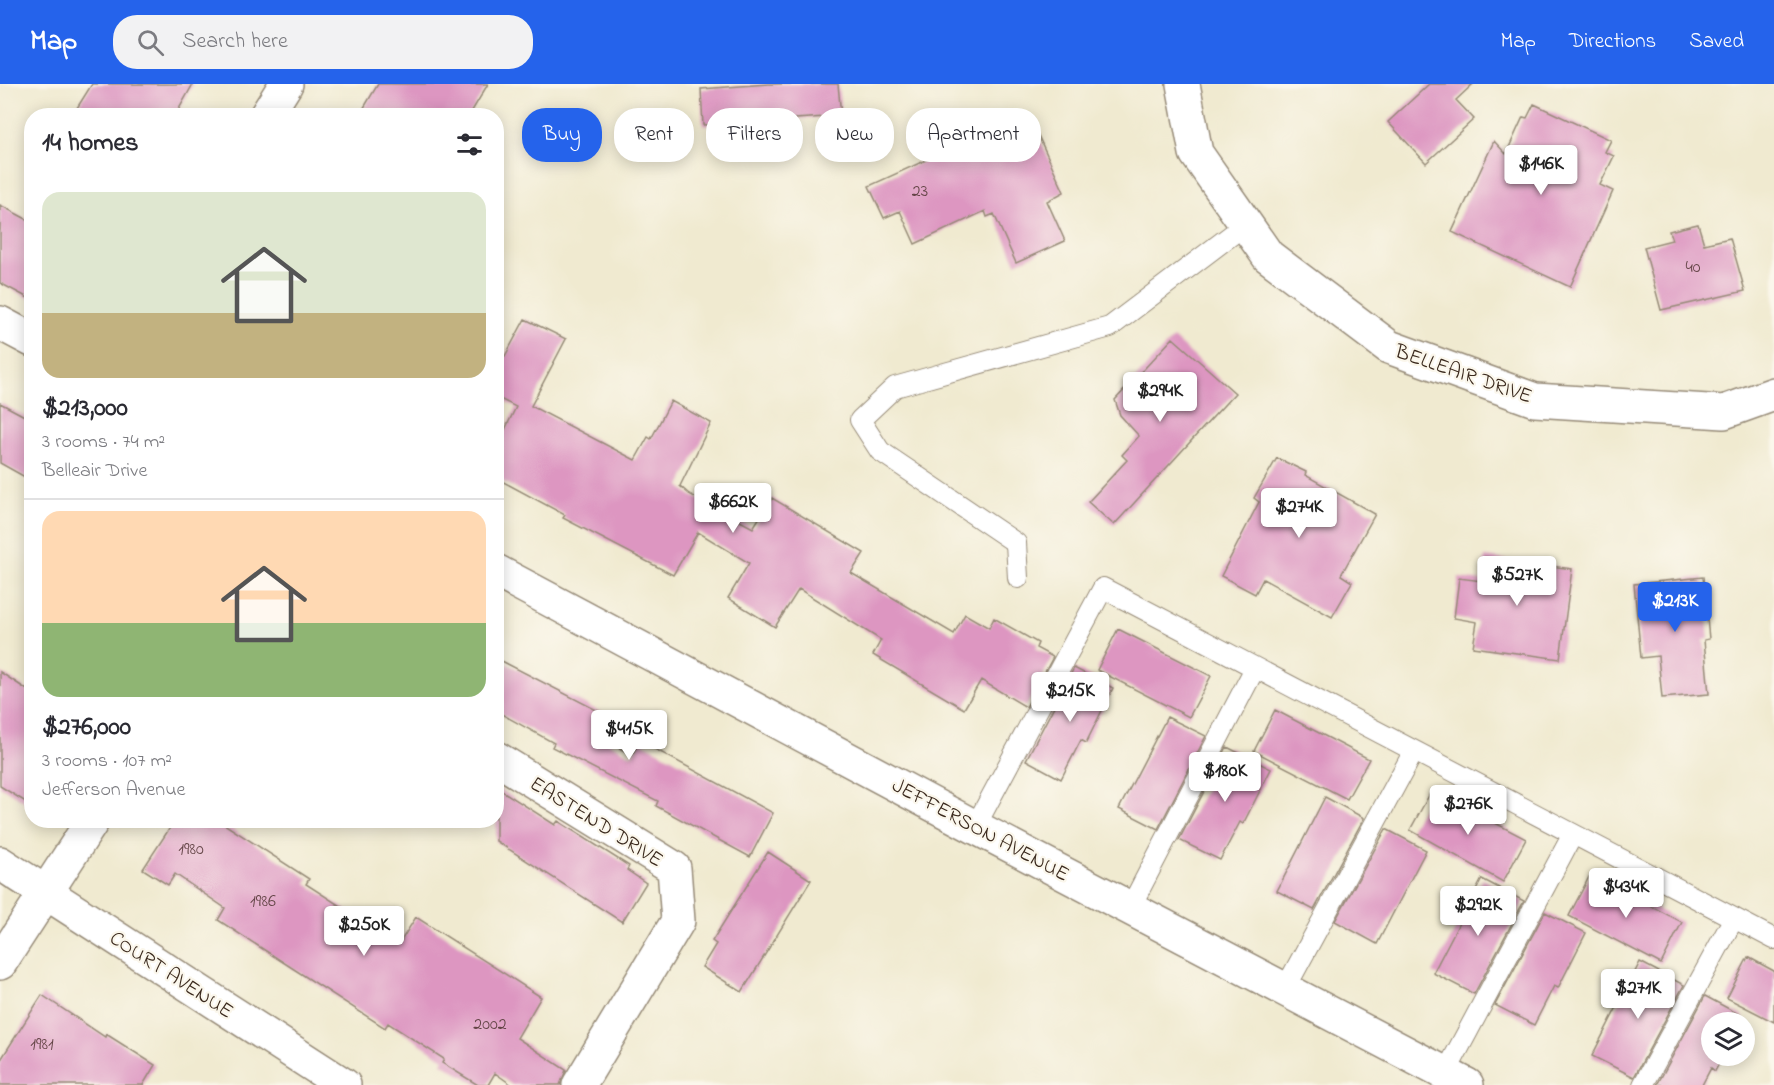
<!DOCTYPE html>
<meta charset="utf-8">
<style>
body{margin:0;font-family:"Indie Flower",sans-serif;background:#f2f2f3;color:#2b2b33;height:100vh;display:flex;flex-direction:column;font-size:22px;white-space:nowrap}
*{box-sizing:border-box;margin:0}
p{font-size:20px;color:#7c7c81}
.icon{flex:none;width:33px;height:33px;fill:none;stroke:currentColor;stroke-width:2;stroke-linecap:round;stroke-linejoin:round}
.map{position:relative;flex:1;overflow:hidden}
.details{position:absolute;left:24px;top:24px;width:480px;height:720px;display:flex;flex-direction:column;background:#fff;border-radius:24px;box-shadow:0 3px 15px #0003}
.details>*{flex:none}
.top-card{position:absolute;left:522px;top:24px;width:570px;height:54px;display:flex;gap:12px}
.tools{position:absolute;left:1701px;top:928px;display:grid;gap:12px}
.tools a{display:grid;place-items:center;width:54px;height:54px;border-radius:50%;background:#fff;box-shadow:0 3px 15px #0003;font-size:30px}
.price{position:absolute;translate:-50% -51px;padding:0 14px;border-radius:6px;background:#fff;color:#222;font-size:20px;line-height:39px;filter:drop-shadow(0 2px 3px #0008)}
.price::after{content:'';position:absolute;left:50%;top:36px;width:18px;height:14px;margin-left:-9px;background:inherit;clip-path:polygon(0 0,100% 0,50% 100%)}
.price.selected{background:#2563eb;color:#fff}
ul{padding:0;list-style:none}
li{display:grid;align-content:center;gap:12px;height:318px;padding:0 18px}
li+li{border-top:2px solid #e1e1e2}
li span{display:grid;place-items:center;height:186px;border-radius:18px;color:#555}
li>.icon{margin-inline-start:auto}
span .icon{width:108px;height:108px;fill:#fffc;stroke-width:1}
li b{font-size:26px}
h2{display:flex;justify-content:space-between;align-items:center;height:72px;padding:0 18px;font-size:26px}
.pill{padding:0 21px;border-radius:24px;background:#fff;box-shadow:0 3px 15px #0003;font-size:21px;line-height:54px}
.pill.selected{background:#2563eb;color:#fff}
header{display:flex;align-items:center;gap:36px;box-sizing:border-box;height:84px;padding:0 30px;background:#2563eb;color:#fff}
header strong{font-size:28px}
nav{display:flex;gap:33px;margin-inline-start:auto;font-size:21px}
.search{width:420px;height:54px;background:#f2f2f3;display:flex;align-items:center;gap:15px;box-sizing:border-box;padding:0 21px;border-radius:24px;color:#7c7c81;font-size:22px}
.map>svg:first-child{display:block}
</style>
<header>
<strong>Map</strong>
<div class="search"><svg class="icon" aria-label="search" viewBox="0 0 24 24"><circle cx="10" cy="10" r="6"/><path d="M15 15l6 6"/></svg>Search here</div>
<nav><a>Map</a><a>Directions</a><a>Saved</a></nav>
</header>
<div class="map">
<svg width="1774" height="1001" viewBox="0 0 1774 1001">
<rect width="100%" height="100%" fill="#fbf7ec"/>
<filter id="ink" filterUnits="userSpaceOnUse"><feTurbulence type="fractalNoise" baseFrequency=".0167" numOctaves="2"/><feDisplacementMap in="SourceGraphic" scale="12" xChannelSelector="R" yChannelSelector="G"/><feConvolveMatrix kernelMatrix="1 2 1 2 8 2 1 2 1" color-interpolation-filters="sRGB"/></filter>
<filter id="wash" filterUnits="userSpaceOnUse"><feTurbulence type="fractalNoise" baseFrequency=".008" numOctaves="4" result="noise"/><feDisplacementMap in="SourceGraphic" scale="24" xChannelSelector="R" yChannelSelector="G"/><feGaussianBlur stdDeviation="1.35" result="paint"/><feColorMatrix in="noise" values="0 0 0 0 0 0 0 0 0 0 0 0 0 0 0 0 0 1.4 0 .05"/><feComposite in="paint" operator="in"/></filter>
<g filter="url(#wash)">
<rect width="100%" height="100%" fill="#f0ead0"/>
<g id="blocks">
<path fill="#dd96c1" d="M92,0h101l-18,32h-103z
M378,0h110l-19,32h-110z
M768,0h70l3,32 -138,9 -2,-36z
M1429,0h44l-17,16 18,19 -48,44 -38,-41z
M1534,20l77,36 -6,12 9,4 -14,29 13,6 -43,96 -118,-55 42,-91 12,13 17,-37 4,1z
M1016,35l9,20 12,-6 27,59 -17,9 18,40 -49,22 -22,-49 -7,3 -2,-6 -70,33 -15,-33 -16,7 -15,-32z
M0,121l32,17v78l-32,-17z
M1698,140l6,20 26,-6 15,53 -84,19 -17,-63 28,-7 -3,-9z
M525,235l41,20 -35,67 104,54 13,-23 3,2 20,-38 40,22 -31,63 9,8 64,34 19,-30 92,55 -13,20 103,61 11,-20 24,14 5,-10 44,25 -2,5 17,9 -27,50 -45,-27 -17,29 -91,-54 8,-15 -82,-51 -24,38 -47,-29 21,-35 -51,-31 -25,43 -110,-57 2,-3 -69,-37v-30l20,-41 -20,-10v-44l9,3z
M1173,254l62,55 -121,132 -26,-23 39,-42 -5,-5 17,-19 -19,-21 -5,-15z
M0,319l32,17v61l-32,-18z
M1277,374l29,14 -1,3 70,39 -34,61 11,7 -20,35 -69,-38 -8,15 -34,-18 38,-74 -5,-4z
M1485,473l87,12 -12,90 -87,-12 4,-25 -23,-4 5,-40 23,3z
M1703,493l6,62 -5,1 5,54 -47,4 -4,-42 -17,2 -7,-74z
M1118,545l93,47 -22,41 -92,-47z
M496,574l116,60 -10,21 30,16 8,-14 133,72 -23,44 -94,-51 2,-5 -106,-54 2,-4 -58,-32z
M1074,584l39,20 -27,55 -5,-3 -20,39 -35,-19z
M0,588l32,21v113l-32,-20z
M1275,626l94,49 -22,40 -93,-48z
M1167,633l39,19 -48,93 -39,-20z
M1227,663l44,22 -28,55 -3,-2 -20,38 -41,-20z
M496,703l59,38 3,-4 71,45 -2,4 19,13 -24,39 -126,-81z
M1432,706l94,49 -23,43 -93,-52z
M1325,713l39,21 -50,92 -37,-19z
M175,736h43l91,59 -3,5 93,60 17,-27 125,80 -24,41 49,32 -6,15h-48l-17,-12 -7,12h-10l-36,-22 2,-4 -56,-36 -3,5 -167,-108 7,-12 -50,-34 -7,11 -25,-16z
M1386,745l40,21 -49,94 -42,-23z
M768,768l43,28 -69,112 -40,-25 14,-23 -4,-3z
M1590,791l92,47 -21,42 -92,-48z
M1482,795l42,22 -50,93 -41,-21z
M1545,828l41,21 -28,55 -4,-2 -20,39 -39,-20z
M1748,873l26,14v51l-47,-24z
M1640,878l44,23 -50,92 -42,-21z
M42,911l63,42 1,-3 49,31 -12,20h-143v-24z
M1705,912l39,21 -3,6h-29v33h11l-8,15 -4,-3 -9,17h-45z"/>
</g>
</g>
<g filter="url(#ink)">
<use href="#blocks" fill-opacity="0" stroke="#968a77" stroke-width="1.5"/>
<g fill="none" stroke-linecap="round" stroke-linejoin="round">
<defs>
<path id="lane" d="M1018,494l-2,-35 -136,-92 -20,-31 35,-33 215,-60 136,-103
M975,743l128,-239 671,351
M1130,824l125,-240
M1285,905l129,-238
M1445,990l128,-240
M1643,1001l91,-167"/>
<path id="street" d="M1183,0l13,69 72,103 121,91 146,53 189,12 50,-18
M266,32l20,-32
M0,239l32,17
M496,487l479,256 492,258
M496,674l178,110 4,53 -99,164
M0,779l344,222
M0,879l93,-143"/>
</defs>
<use href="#lane" stroke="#968a77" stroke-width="22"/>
<use href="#street" stroke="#968a77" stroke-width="36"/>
<use href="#lane" stroke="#fff" stroke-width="20"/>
<use href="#street" stroke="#fff" stroke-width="33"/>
</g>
</g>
<g text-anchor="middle" stroke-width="4.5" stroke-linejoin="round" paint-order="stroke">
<g font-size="18" fill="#644547">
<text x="920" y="112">23</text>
<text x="1693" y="188">40</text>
<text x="191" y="770">1980</text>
<text x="263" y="822">1986</text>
<text x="490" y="945">2002</text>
<text x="42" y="965">1981</text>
</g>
<g font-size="21" fill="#3b2a1e" stroke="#fbf7ec">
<text transform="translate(1464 289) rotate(19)" y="7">BELLEAIR DRIVE</text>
<text transform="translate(597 737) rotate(32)" y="7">EASTEND DRIVE</text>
<text transform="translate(981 745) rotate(28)" y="7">JEFFERSON AVENUE</text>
<text transform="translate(172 890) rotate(33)" y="7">COURT AVENUE</text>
</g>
</g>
</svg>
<div class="tools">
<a><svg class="icon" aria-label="layers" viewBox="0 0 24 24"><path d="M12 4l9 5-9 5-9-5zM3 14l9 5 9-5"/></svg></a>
</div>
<b class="price" style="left:1541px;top:112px">$146K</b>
<b class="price" style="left:1160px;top:339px">$294K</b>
<b class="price" style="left:733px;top:450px">$662K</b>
<b class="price" style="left:1299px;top:455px">$274K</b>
<b class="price" style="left:1517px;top:523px">$527K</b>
<b class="price selected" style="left:1675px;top:549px">$213K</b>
<b class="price" style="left:1070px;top:639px">$215K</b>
<b class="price" style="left:629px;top:677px">$415K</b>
<b class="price" style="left:1225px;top:719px">$180K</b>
<b class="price" style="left:1468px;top:752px">$276K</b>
<b class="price" style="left:1626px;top:835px">$434K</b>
<b class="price" style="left:1478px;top:853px">$292K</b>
<b class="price" style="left:364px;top:873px">$250K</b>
<b class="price" style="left:1638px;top:936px">$271K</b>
<div class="top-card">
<a class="pill selected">Buy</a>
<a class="pill">Rent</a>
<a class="pill">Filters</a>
<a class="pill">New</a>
<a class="pill">Apartment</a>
</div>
<section class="details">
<h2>14 homes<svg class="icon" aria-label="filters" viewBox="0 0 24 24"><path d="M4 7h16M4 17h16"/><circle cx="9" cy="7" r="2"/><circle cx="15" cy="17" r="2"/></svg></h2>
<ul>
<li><span style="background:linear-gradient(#dfe7d0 65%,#c2b280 0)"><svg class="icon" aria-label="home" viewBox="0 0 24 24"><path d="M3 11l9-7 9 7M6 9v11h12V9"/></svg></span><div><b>$213,000</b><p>3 rooms · 74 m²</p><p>Belleair Drive</p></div></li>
<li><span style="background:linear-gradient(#ffd9b3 60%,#8fb573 0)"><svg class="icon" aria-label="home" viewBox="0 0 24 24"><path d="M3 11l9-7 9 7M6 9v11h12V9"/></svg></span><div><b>$276,000</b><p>3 rooms · 107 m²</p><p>Jefferson Avenue</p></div></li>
</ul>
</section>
</div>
